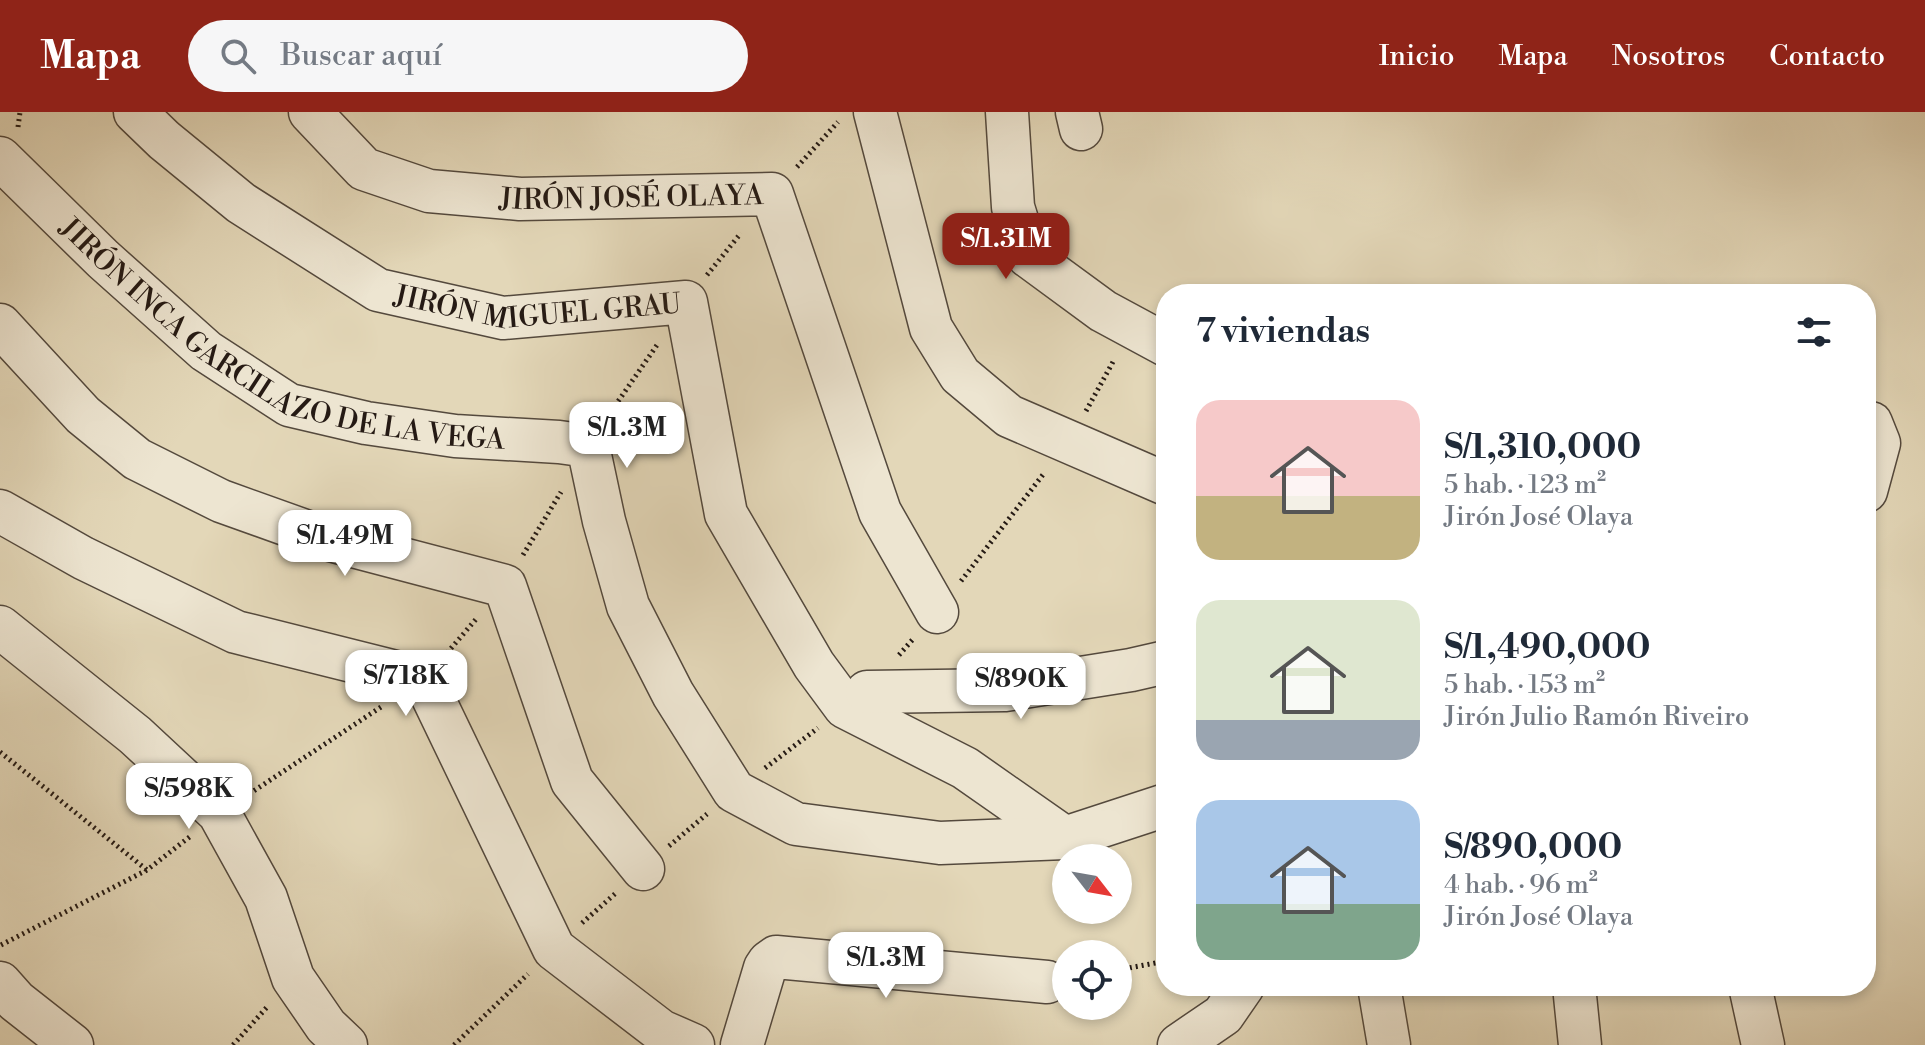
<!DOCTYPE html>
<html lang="es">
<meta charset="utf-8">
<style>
body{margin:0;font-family:"Libre Bodoni",serif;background:#f6f6f7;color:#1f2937;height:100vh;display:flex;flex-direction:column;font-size:30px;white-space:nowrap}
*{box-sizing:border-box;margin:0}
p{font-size:26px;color:#747a83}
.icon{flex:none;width:44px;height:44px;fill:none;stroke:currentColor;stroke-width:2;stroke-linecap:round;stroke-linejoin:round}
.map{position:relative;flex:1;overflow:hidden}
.side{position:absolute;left:1156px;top:172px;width:720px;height:712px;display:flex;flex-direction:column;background:#fff;border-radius:32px;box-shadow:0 4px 12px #0003}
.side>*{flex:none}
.needle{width:52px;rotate:121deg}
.buttons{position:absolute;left:1052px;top:732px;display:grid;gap:16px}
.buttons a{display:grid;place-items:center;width:80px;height:80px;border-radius:50%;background:#fff;box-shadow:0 4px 12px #0003;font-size:40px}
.price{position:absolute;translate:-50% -68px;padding:0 18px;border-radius:16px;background:#fff;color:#222;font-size:26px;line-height:52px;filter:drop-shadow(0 2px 4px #0008)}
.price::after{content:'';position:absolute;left:50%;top:48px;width:24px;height:18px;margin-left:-12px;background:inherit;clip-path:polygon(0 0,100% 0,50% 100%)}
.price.on{background:#8f2418;color:#fff}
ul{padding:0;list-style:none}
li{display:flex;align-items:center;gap:24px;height:200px;padding:0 40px}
li span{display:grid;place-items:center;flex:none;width:224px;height:160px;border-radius:24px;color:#555}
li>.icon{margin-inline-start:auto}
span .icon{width:96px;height:96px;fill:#fffc;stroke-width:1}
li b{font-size:34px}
h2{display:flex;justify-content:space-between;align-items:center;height:96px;padding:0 40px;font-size:34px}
header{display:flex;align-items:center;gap:48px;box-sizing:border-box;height:112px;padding:0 40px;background:#8f2418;color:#fff}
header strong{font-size:38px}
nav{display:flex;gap:44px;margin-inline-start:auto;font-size:28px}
.search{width:560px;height:72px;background:#f6f6f7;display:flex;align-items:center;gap:20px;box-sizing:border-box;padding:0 28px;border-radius:44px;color:#747a83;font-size:30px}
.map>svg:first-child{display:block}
</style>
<header>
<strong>Mapa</strong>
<div class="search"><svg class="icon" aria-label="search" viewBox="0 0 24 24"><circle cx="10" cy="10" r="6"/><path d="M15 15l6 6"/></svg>Buscar aquí</div>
<nav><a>Inicio</a><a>Mapa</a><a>Nosotros</a><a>Contacto</a></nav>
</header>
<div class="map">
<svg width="1925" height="933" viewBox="0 0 1925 933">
<rect width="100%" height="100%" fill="#e3d7b8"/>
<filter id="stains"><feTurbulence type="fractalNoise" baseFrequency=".0025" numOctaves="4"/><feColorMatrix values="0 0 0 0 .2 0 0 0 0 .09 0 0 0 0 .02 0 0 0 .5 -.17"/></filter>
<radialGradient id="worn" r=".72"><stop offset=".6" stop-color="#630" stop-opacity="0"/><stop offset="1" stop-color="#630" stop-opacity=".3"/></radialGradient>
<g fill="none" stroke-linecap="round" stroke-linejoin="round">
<defs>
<g id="minor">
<path id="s1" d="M135,0l29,28 77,63 137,87 125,28 183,-16 40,212 88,151 31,42 120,61 100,70"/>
<path id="s2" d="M310,0l54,57 65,22 91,8 252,-5 108,318 57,100"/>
<path d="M875,0l56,216 29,47 49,41 157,68"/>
<path d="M1007,0l6,95 15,49 75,55 63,34"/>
<path d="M1077,0l4,17"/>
<path id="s3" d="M0,46l103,101 103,92 83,54 77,18 89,13 104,6 29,4 16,75 24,85 45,88 61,97 62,33 144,19 125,-5 101,-33"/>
<path d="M0,213l83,90 54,44 84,42 109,39 175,46 67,195 71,88"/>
<path d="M1866,310l5,1 8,20 -13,48"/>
<path d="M0,399l83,47 153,74 188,47 130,270 107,82 32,14"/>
<path d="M0,515l135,108 84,78 47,85 27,80 33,48 20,19"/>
<path d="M867,580l138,-2 126,-20 35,-8"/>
<path d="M0,871l16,18 56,44"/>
<path d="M1379,874l10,59"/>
<path d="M1574,874l6,59"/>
<path d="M1750,874l13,59"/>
<path d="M742,933l23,-77 4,-6 7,-5 271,25"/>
<path d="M1179,933l44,-30 20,-29"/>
</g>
</defs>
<use href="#minor" stroke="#54493d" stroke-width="45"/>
<path stroke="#251a14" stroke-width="5" stroke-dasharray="2 4" stroke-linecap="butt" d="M18,15l2,-15
M797,55l41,-45
M707,163l34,-42
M1086,299l28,-51
M608,304l49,-71
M523,443l38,-63
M961,469l84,-109
M447,541l30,-35
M899,543l15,-17
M0,640l147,118
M765,656l53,-40
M249,682l132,-87
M669,734l38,-32
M582,811l35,-31
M1,833l146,-75 45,-35
M1118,858l48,-9
M233,933l35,-39
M454,933l74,-71"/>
<use href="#minor" stroke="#ede5d1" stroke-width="42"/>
</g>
<g text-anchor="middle" stroke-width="6" stroke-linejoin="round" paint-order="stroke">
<g font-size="28" fill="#251a14" stroke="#ede5d1">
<text dy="10" stroke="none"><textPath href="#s2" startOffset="350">JIRÓN JOSÉ OLAYA</textPath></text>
<text dy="10" stroke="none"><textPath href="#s1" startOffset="464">JIRÓN MIGUEL GRAU</textPath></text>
<text dy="10" stroke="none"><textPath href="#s3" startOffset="346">JIRÓN INCA GARCILAZO DE LA VEGA</textPath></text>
</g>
</g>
<rect width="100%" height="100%" filter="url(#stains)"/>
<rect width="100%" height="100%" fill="url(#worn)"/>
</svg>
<div class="buttons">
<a><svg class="needle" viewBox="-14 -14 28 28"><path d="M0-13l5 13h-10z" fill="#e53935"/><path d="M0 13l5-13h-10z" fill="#747a83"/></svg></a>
<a><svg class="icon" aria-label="locate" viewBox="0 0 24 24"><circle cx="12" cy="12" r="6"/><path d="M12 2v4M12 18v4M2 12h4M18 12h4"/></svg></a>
</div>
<b class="price on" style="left:1006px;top:169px">S/1.31M</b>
<b class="price" style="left:627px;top:358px">S/1.3M</b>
<b class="price" style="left:345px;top:466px">S/1.49M</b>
<b class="price" style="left:406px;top:606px">S/718K</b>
<b class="price" style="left:1021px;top:609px">S/890K</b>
<b class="price" style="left:189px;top:719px">S/598K</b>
<b class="price" style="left:886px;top:888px">S/1.3M</b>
<section class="side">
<h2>7 viviendas<svg class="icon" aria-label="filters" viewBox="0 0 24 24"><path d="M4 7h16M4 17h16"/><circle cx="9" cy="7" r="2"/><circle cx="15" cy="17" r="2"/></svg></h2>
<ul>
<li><span style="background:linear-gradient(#f6c9c9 60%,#c2b280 0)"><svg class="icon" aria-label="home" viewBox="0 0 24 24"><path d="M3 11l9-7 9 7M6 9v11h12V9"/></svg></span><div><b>S/1,310,000</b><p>5 hab. · 123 m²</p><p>Jirón José Olaya</p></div></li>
<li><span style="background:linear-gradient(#dfe7d0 75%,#9aa5b1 0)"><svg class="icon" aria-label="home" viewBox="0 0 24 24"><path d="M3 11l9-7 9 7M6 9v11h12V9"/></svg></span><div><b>S/1,490,000</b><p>5 hab. · 153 m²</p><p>Jirón Julio Ramón Riveiro</p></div></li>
<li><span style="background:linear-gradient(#a9c7e8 65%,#7fa58c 0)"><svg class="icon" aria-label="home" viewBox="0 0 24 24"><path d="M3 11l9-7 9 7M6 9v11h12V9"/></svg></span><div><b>S/890,000</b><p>4 hab. · 96 m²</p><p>Jirón José Olaya</p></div></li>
</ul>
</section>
</div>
